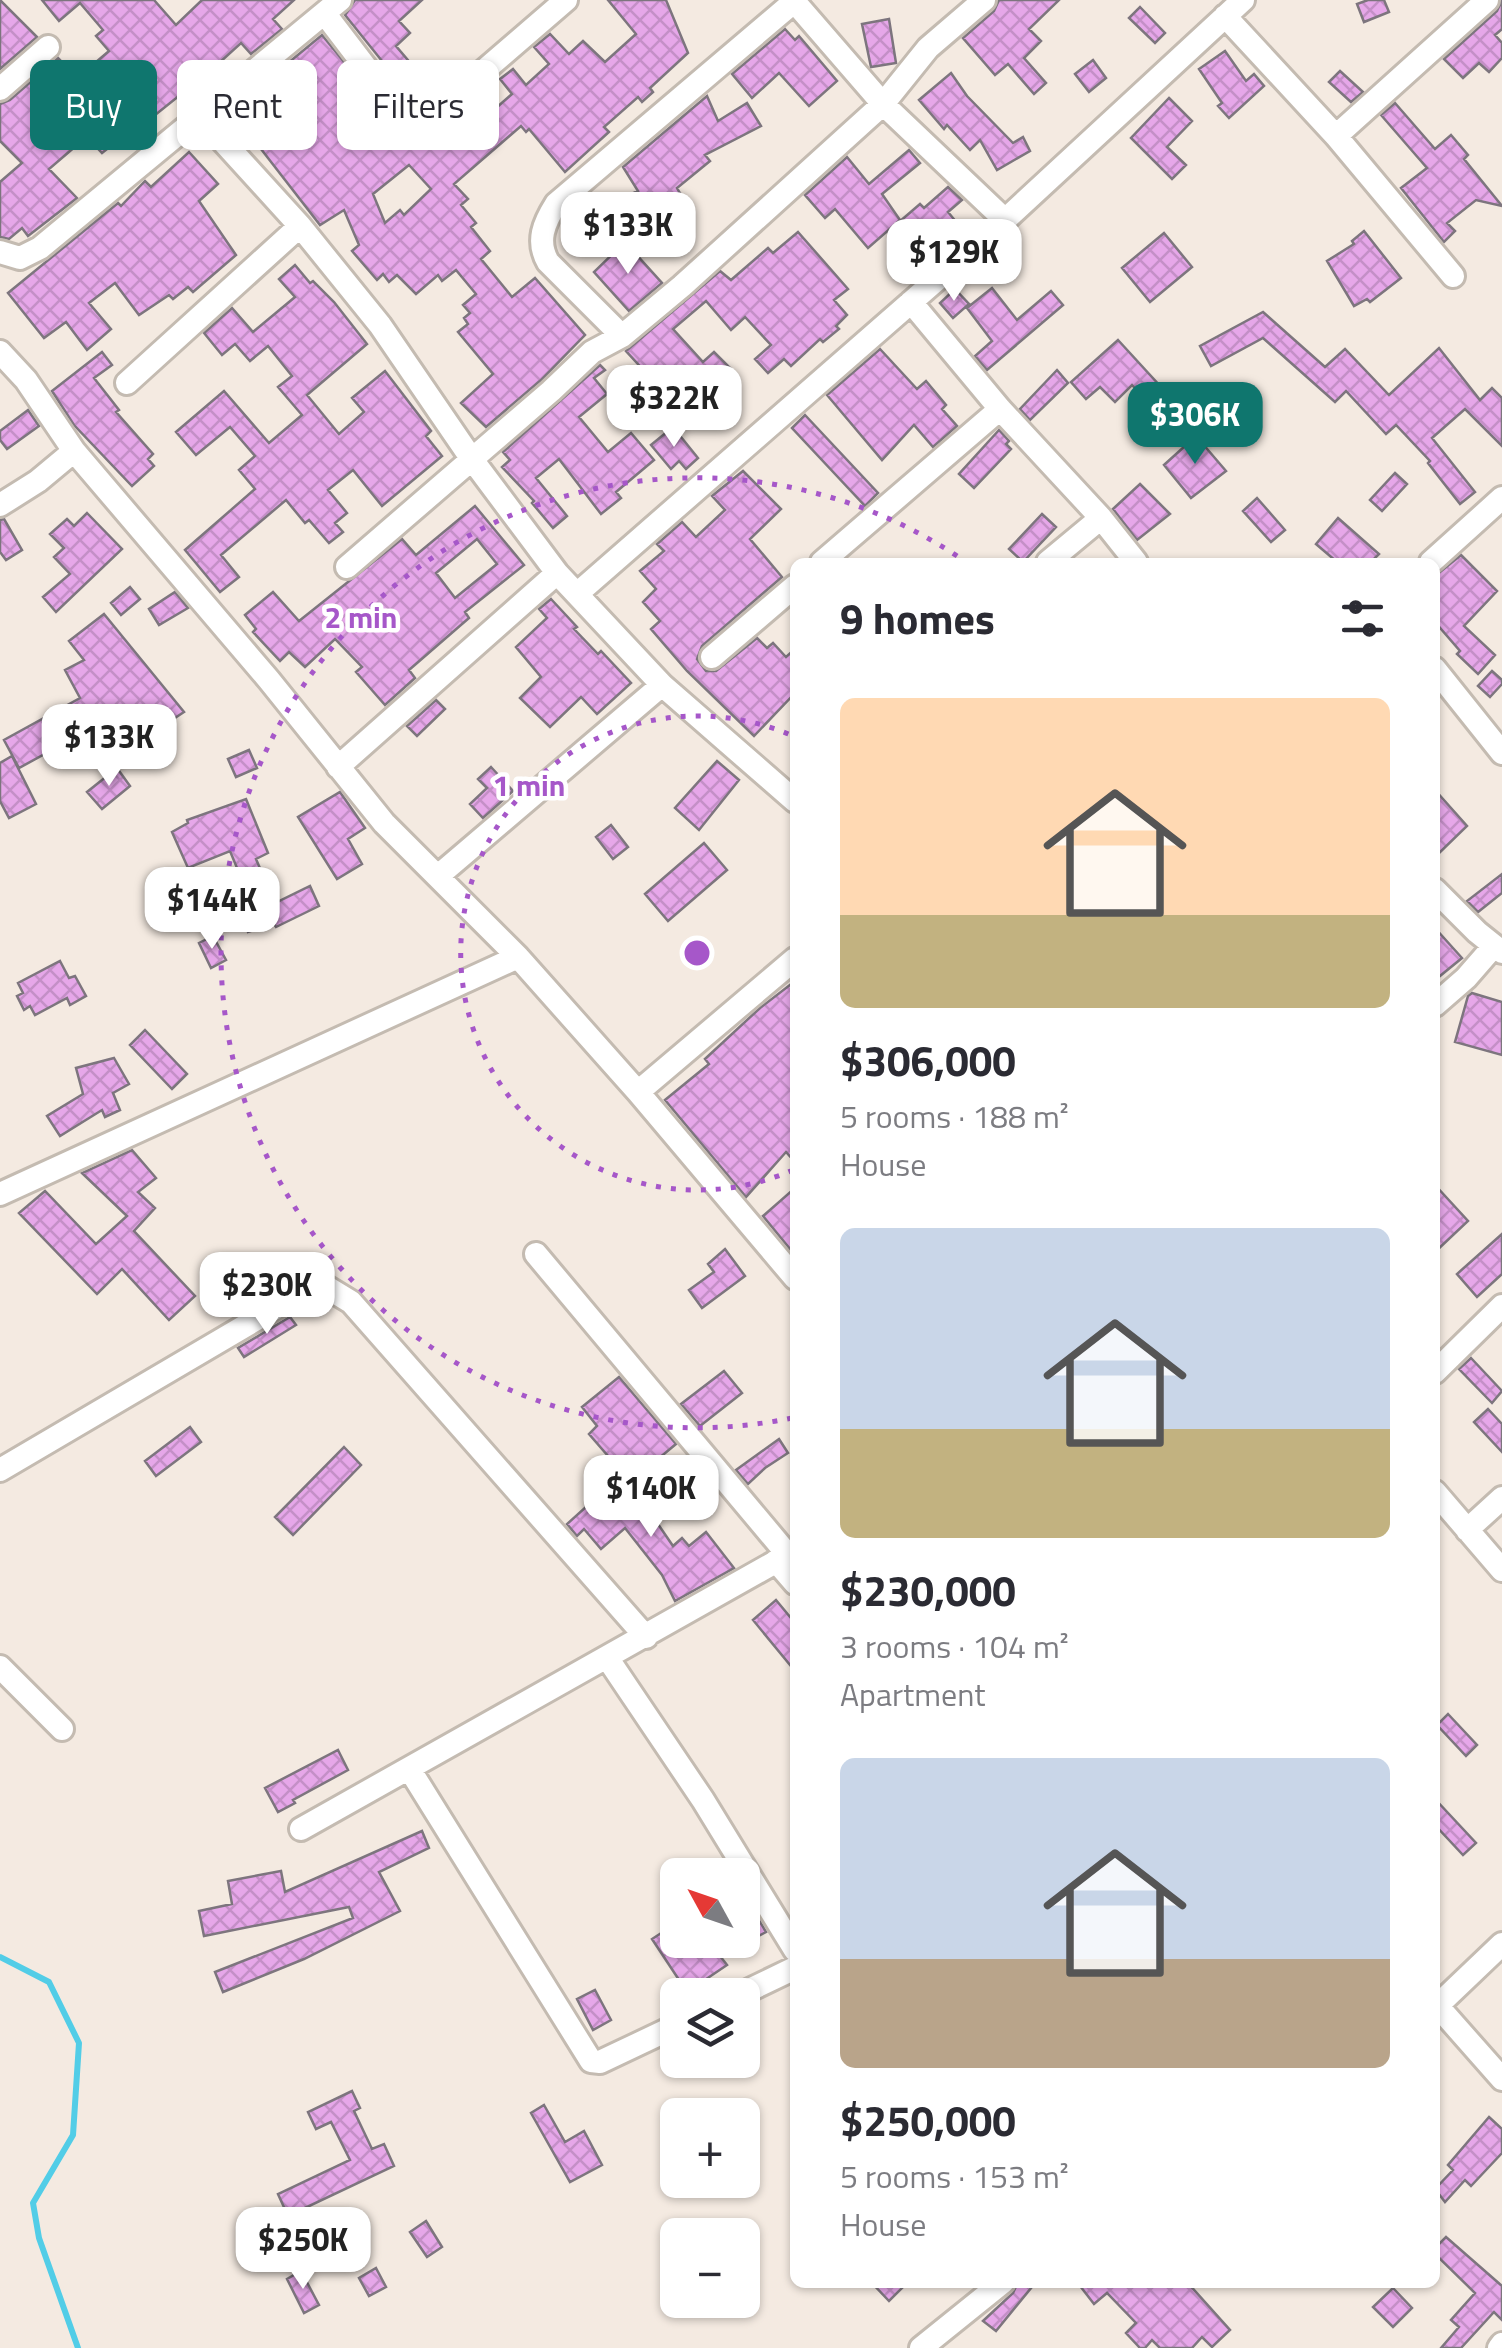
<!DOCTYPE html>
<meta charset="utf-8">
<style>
body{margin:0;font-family:"Titillium Web",sans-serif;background:#f7f7f7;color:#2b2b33;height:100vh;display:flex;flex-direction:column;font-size:38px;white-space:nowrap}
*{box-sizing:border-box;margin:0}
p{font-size:32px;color:#7c7c81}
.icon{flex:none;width:55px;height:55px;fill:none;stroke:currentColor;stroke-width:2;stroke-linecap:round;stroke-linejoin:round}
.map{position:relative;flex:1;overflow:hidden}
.panel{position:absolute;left:790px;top:558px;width:650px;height:1730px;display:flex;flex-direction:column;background:#fff;border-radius:15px;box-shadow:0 2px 8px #0004}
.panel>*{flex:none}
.banner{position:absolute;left:30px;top:60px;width:610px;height:90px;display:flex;gap:20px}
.needle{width:65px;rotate:310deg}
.tools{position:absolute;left:660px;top:1858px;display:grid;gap:20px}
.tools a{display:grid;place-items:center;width:100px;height:100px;border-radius:15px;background:#fff;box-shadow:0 2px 8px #0004;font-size:50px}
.price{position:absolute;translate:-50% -85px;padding:0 22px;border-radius:20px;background:#fff;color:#222;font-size:32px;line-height:65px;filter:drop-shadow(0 2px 5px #0008)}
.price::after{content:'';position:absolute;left:50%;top:60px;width:30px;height:22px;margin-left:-15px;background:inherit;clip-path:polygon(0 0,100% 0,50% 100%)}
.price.selected{background:#0f766e;color:#fff}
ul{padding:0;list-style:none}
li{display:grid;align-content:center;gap:20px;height:530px;padding:0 50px}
li span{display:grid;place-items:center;height:310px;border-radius:15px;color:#555}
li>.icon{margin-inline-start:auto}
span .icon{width:180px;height:180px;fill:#fffc;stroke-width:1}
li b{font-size:42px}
h2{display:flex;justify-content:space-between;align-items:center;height:120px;padding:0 50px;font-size:42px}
.chip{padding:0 35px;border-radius:15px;background:#fff;box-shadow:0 2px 8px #0004;font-size:35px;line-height:90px}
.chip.selected{background:#0f766e;color:#fff}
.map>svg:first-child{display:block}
</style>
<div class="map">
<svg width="1502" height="2348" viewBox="0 0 1502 2348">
<defs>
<pattern id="building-cross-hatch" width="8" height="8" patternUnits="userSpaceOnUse" patternTransform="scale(2.5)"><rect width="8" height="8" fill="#e6a7e9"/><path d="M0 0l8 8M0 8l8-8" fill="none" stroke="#c48fc7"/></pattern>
</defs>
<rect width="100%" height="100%" fill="#f4eae1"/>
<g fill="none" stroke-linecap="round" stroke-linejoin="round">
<path stroke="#52cde7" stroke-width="6" d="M0,1957l49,25 30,61 -6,92 -40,68 6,35 39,110"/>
</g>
<path fill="url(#building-cross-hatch)" stroke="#7d757e" stroke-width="2.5" fill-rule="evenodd" d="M0,0l37,37 -37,32z
M42,0h112l22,25 26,-25h92l-21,19 9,10 -31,25 -10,-11 -33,30 6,6 -23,19 -6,-7 -51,41 -2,-3 -30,24 -11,-12 16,-14 -21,-25 7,-6 -33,28 17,21 -28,24 28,29 -49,38 -6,-8 -13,11 -9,-2v-55l22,-19 -22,-22v-37l10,-4 48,-42 36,37 16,-14 -15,-18 14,-12 -13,-15 7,-6 -23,-27 -21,18z
M355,0h67l-23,21 11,12 -14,13 40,47 -17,14 -74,-92z
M608,0h58l22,53 -38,35 3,4 -11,10 -4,-5 -34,30 5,5 -44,40 -36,-43 -3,3 -5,-6 -67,58 14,15 -7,6 15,18 -5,4 19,24 -9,8 31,38 23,-19 50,57 -44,45 -55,47 -25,-24 32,-29 -35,-42 10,-8 -4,-6 6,-5 -7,-8 13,-11 -20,-24 -14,11 -4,-6 -22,19 -19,-19 -8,7 -6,-8 -6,6 -25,-29 7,-6 -15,-35 -24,15 -66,-85 -4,3 -25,-28 97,-80 80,98 9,5h15l47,-38 14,16 25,-22 -12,-15 13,-10 13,16 23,-21 -15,-17 16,-13 19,20 14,-13 22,21 31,-28zM409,165l22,24 -27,26 -4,-5 -15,13 -12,-29z
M999,0h60l-30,29 12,12 -17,17 22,25 -12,11 -26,-30 -13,11 -32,-37 31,-27z
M1368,0h16l5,12 -25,10 -7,-18z
M1502,0v29l-7,6 7,8v15l-13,14 -10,-9 -16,15 -19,-19 53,-48z
M1140,7l25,26 -10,10 -26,-25z
M889,19l7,44 -25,4 -9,-43z
M785,29l10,11 4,-4 38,45 -28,25 -30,-33 -27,25 -20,-24z
M1225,51l21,30 8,-7 10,12 -35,32 -11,-12 4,-3 -23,-34z
M1093,60l13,18 -17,14 -14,-18z
M1340,71l23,21 -12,10 -22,-20z
M951,73l16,23 46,47 10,-6 7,14 -33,19 -17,-30 -10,10 -23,-25 -3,4 -25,-29z
M707,96l11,25 29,-18 14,23 -56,29 5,6 -33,27 4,7 -23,16 -54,24 -19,-20 53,-24 -15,-24z
M1169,98l23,23 -25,26 19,18 -14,14 -41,-41z
M1395,103l40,46 16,-14 17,20 -4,4 38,47 -26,-6 -29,23 8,8 -11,11 -43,-54 26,-20 -46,-53z
M909,150l11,13 -38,31 18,26 -32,28 -33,-39 -10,9 -20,-23 42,-38 22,27z
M189,152l29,32 -19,17 37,54 -43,37 -5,-5 -15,12 -4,-4 -30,20 -24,-32 -26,20 22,26 -24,21 -21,-28 -22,16 -36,-45 110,-90 3,3 24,-25 6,6z
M948,187l14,13 -14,12 14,17 -43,35 -28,-35 29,-25 4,4z
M1364,231l37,47 -31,24 -3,-3 -13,7 -27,-45 27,-17 -2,-3z
M798,232l50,57 -14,11 13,15 -11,11 3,3 -16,13 -3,-3 -29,27 -7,-7 -16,14 -13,-14 16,-14 -26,-28 -14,13 -25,-29 -33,28 30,33 11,-10 20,20 -39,36 -27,-30 -9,9 -33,-36 94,-80 11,9 37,-32 5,5z
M1164,233l28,34 -42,35 -28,-34z
M625,242l37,41 -33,28 -35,-39z
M295,265l15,18 3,-2 21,21 33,42 -60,51 32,39 25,-22 -12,-14 33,-27 46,60 -5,5 16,20 -60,50 -29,-36 -25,20 19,23 -12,10 8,9 -14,11 -20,-23 -4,3 -19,-23 -65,55 18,22 -19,15 -35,-42 70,-61 -16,-19 16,-14 -25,-29 -34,28 -20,-23 48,-41 45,52 33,-28 -24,-28 14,-11 -24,-30 -18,15 -15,-17 -13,11 -18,-22 28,-25 21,24 42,-35 -16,-18z
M992,288l25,32 34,-29 12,14 -76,65 -12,-14 17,-15 -25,-33z
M955,289l14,15 -16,14 -13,-15z
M1263,312l62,55 20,-18 44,46 50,-47 41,52 12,-12 10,10v48l-37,-37 -33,29 43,54 -15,12 -32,-41 2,-2 -34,-36 -10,9 -40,-43 -11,11 -72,-64 -52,28 -11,-20z
M1118,340l43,47 18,43 -3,2 -5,-5 -12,6 -9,-17 7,-4 -25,-27 -17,17 -15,-15 -14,12 -15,-17z
M880,349l37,40 9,-8 20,24 -4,4 15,17 -24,21 -19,-22 -32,35 -55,-65z
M102,352l10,13 -18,13 25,32 -3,2 37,42 -5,5 6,7 -22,20 -58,-61 -22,-34z
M600,365l5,5 -11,8 13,16 -28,23 29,35 23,-19 23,27 -38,32 5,6 -20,16 -42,-55 -23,19 31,38 -14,12 -21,-25 2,-2 -32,-34 8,-7 -7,-8z
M1057,370l11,13 -38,37 -10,-11z
M28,410l11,16 -32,23 -7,-9v-9z
M805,415l73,78 -13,13 -73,-78z
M673,427l25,31 -12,11 -7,-8 -8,8 -20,-24z
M999,430l10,11 -3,3 5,5 -37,39 -15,-14z
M1196,436l30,35 -35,27 -27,-33z
M743,471l38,38 -31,30 32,38 -80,69 -5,13 9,12h10l41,-33 10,10 6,-5 13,14 9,-8v44l-41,43 -67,-65 -36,-42 9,-8 -17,-19 13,-13 -16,-18 24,-20 -7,-7 25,-22 14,15 29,-27 -13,-14z
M1395,473l12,11 -25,27 -12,-11z
M1140,484l30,30 -33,26 -24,-31z
M1257,498l28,32 -14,12 -28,-31z
M475,506l49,59 -59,47 4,6 -60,52 6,8 -30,27 -29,-33 6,-5 -27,-28 -30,28 -16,-15 -9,9 -27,-29 3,-3 -11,-14 28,-23 26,29 103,-82 14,16zM477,539l20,25 -42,34 -19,-25z
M87,513l35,36 -66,63 -13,-15 27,-23 -16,-17 10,-9 -14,-14 17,-15 7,7z
M1042,514l14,13 -33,35 -14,-13z
M1338,518l41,36 -8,8h-34l-21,-18z
M4,519l18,31 -16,10 -6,-8v-32z
M1461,555l36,36 -33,35 31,29 -17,19 -21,-20 3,-3 -25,-29v-46z
M130,587l10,12 -19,16 -10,-12z
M175,592l13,16 -29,17 -10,-16z
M551,599l26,28 -3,2 24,25 3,-3 30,32 -34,31 -16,-17 -31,30 -30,-29 21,-21 -25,-30 31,-29 -8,-9z
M104,614l80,98 -73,48 -18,-26 -36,20 -3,-5 -35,19 -15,-28 76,-42 -15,-28 19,-10 -15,-19z
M1492,671l10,9v4l-12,13 -12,-11z
M436,700l9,9 -28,27 -10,-10z
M249,750l8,18 -21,9 -8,-18z
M12,756l24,48 -27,14 -9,-17v-38z
M717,761l22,19 -40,50 -24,-22z
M491,767l22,24 -30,27 -13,-14 17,-16 -9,-9z
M117,768l13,18 -28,23 -15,-17z
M1435,790l32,36 -32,31z
M340,792l25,36 -17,11 14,25 -25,15 -39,-62z
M246,799l22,54 -12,6 19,44 35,-17 9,20 -43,21 -2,-3 -26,8 -5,-20 11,-3 -24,-58 -42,17 -16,-36 16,-9 -1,-3z
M611,825l17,22 -15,12 -17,-22z
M704,843l23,27 -59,51 -23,-27z
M1502,874v19l-24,19 -11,-11z
M1435,928l27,30 -27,22z
M213,936l13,24 -15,8 -12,-25z
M60,961l9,17 6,-2 11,20 -16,9 -3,-7 -32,17 -5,-9 -6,4 -7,-14 6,-3 -5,-10z
M795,981v181l-9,-10 -40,45 -81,-97 44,-36 -4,-5 55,-51z
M1472,993l30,9v53l-47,-13 13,-46z
M145,1030l42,44 -15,15 -42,-44z
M114,1058l15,26 -16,9 7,17 -15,7 -3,-7 -42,26 -13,-20 36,-22 -7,-26z
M132,1150l24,28 -18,14 17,16 -21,23 61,65 -26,24 -47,-51 -25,25 -78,-81 26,-22 51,53 31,-28 -45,-43z
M1435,1185l33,36 -33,31z
M795,1188v67l-32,-39z
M1502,1234v40l-25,23 -20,-23z
M725,1249l20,27 -43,32 -13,-18 25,-18 -6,-8z
M290,1317l6,8 -52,32 -6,-9z
M1471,1358l31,33 -10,12 -33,-34z
M724,1371l18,22 -42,33 -19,-22z
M619,1377l57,67 -24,20 -3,-4 -21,19 -39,-45 8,-8 -15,-19z
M1488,1409l14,15v28l-28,-30z
M190,1427l11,15 -45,34 -11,-15z
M779,1439l9,14 -23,15 -17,16 -12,-14z
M344,1447l17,18 -68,70 -18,-18z
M619,1477l28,31 26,38 9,-8 7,8 17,-14 28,36 -59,33 -13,-26 -37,-47 -24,21 -17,-20 -7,7 -10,-12z
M776,1600l19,23v48l-42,-51z
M1448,1714l29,31 -11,11 -29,-31z
M338,1750l10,20 -55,30 2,3 -17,9 -13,-24z
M1435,1799l41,44 -13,12 -28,-30z
M422,1831l7,17 -50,24 21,39 -96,48 -81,33 -8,-20 138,-54 -4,-11 -145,29 -5,-25 33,-7 -4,-23 53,-10 4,21z
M750,1905l16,27 -46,24 7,9 -40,27 -35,-53 26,-17v18h64v-31z
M595,1990l16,30 -18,10 -16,-31z
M352,2091l8,17 -6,3 18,38 12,-5 10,22 -106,50 -10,-22 72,-34 -19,-38 -15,7 -8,-17z
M544,2105l21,37 19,-11 18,34 -32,17 -39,-69z
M1489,2117l13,12v24l-31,33 -6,-6 -20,22 -10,-13 18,-19 -5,-5z
M426,2221l16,26 -15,10 -17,-25z
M1446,2237l56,49v34l-8,-8 -33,36h-20l18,-21 -8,-7 24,-27 -40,-39v-6z
M376,2268l10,19 -17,9 -10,-18z
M301,2271l18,34 -15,8 -17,-34z
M871,2282h37l-19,19z
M1018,2282h18l-40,49 -13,-10 30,-28z
M1077,2282h110l43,48 -18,17 -10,-10 -10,11h-32l-8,-8 -7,8h-5l-14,-15 10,-10 -29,-30 -13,11z
M1393,2288l19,20 -19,19 -20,-20z"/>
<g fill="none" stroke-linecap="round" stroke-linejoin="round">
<defs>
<path id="minor" d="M793,0l90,104 122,116
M325,14l42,55 46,54 9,1 144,-124
M1225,16l111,120 117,140
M0,89l48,-42
M200,116l100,110 80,99 91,133 86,115 105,112 133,116
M1336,136l151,-136
M0,252l20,6 20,-10 300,-248
M911,302l89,107 101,109 35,44
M622,336l-74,-74c-12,-21 -4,-39 8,-58l240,-204
M0,352l26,28 48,71 195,229 115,143 134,134 120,135 157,186
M127,383l173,-157
M0,505l38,-24 36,-30
M822,562l178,-153
M1048,562l53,-44
M1431,562l71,-64
M347,567l204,-176 41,-39 30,-16 60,-50 201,-182 45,-56 56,-48
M578,593l427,-373 238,-220
M712,657l83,-71
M1435,669l67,84
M338,767l219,-194
M438,876l224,-191
M1435,890l42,42 25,20
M1435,1005l31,-27 27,-31
M638,1092l157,-133
M0,1194l518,-237
M536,1254l252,301
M1435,1372l67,-66
M0,1470l306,-180 22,-2 23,14 295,335
M1435,1492l67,78
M1467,1530l35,-32
M776,1561l19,22
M608,1659l95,141 92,150
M0,1667l62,62
M410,1770l181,291 9,1 78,-37
M301,1829l494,-278
M739,1995l56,-27
M1435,2003l67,76
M1437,2006l65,-62
M921,2348l82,-66
M1499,2348l3,-4"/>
</defs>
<use href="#minor" stroke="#c4bbb1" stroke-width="28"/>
<use href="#minor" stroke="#fff" stroke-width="22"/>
</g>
<g fill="none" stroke="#a657c9" stroke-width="5" stroke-dasharray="5 10">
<path d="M793 1170A237 237 0 1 1 793 736"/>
<path d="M792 1418A475 475 0 1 1 966 562"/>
</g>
<circle cx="697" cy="953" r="15" fill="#a657c9" stroke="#fff" stroke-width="5"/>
<g font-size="30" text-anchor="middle" font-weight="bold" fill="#a657c9" stroke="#fff" stroke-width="9" stroke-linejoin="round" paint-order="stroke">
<text x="361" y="628">2 min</text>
<text x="529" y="796">1 min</text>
</g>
</svg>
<div class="tools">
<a><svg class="needle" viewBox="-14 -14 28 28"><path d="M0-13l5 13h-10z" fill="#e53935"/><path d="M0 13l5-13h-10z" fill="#7c7c81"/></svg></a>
<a><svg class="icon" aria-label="layers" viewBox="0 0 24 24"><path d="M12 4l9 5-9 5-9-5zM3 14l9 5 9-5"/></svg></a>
<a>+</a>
<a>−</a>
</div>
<b class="price" style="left:628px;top:277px">$133K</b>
<b class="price" style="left:954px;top:304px">$129K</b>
<b class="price" style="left:674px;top:450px">$322K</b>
<b class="price selected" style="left:1195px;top:467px">$306K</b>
<b class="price" style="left:109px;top:789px">$133K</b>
<b class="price" style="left:212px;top:952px">$144K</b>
<b class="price" style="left:267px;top:1337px">$230K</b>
<b class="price" style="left:651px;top:1540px">$140K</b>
<b class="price" style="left:303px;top:2292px">$250K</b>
<div class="banner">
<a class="chip selected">Buy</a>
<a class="chip">Rent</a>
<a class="chip">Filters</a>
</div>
<section class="panel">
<h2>9 homes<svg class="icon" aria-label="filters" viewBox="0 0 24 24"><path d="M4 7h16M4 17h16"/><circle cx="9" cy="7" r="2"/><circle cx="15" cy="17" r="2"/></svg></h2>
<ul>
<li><span style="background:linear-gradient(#ffd9b3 70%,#c2b280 0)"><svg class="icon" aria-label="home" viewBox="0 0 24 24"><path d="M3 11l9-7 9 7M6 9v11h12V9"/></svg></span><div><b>$306,000</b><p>5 rooms · 188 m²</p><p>House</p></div></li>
<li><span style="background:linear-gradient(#c9d6e8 65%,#c2b280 0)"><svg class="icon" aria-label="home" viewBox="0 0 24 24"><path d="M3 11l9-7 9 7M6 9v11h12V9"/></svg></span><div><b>$230,000</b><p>3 rooms · 104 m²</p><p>Apartment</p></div></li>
<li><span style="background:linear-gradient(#c9d6e8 65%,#b9a48a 0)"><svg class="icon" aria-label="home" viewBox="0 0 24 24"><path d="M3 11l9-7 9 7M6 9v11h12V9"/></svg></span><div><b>$250,000</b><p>5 rooms · 153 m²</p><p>House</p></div></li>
</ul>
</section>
</div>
